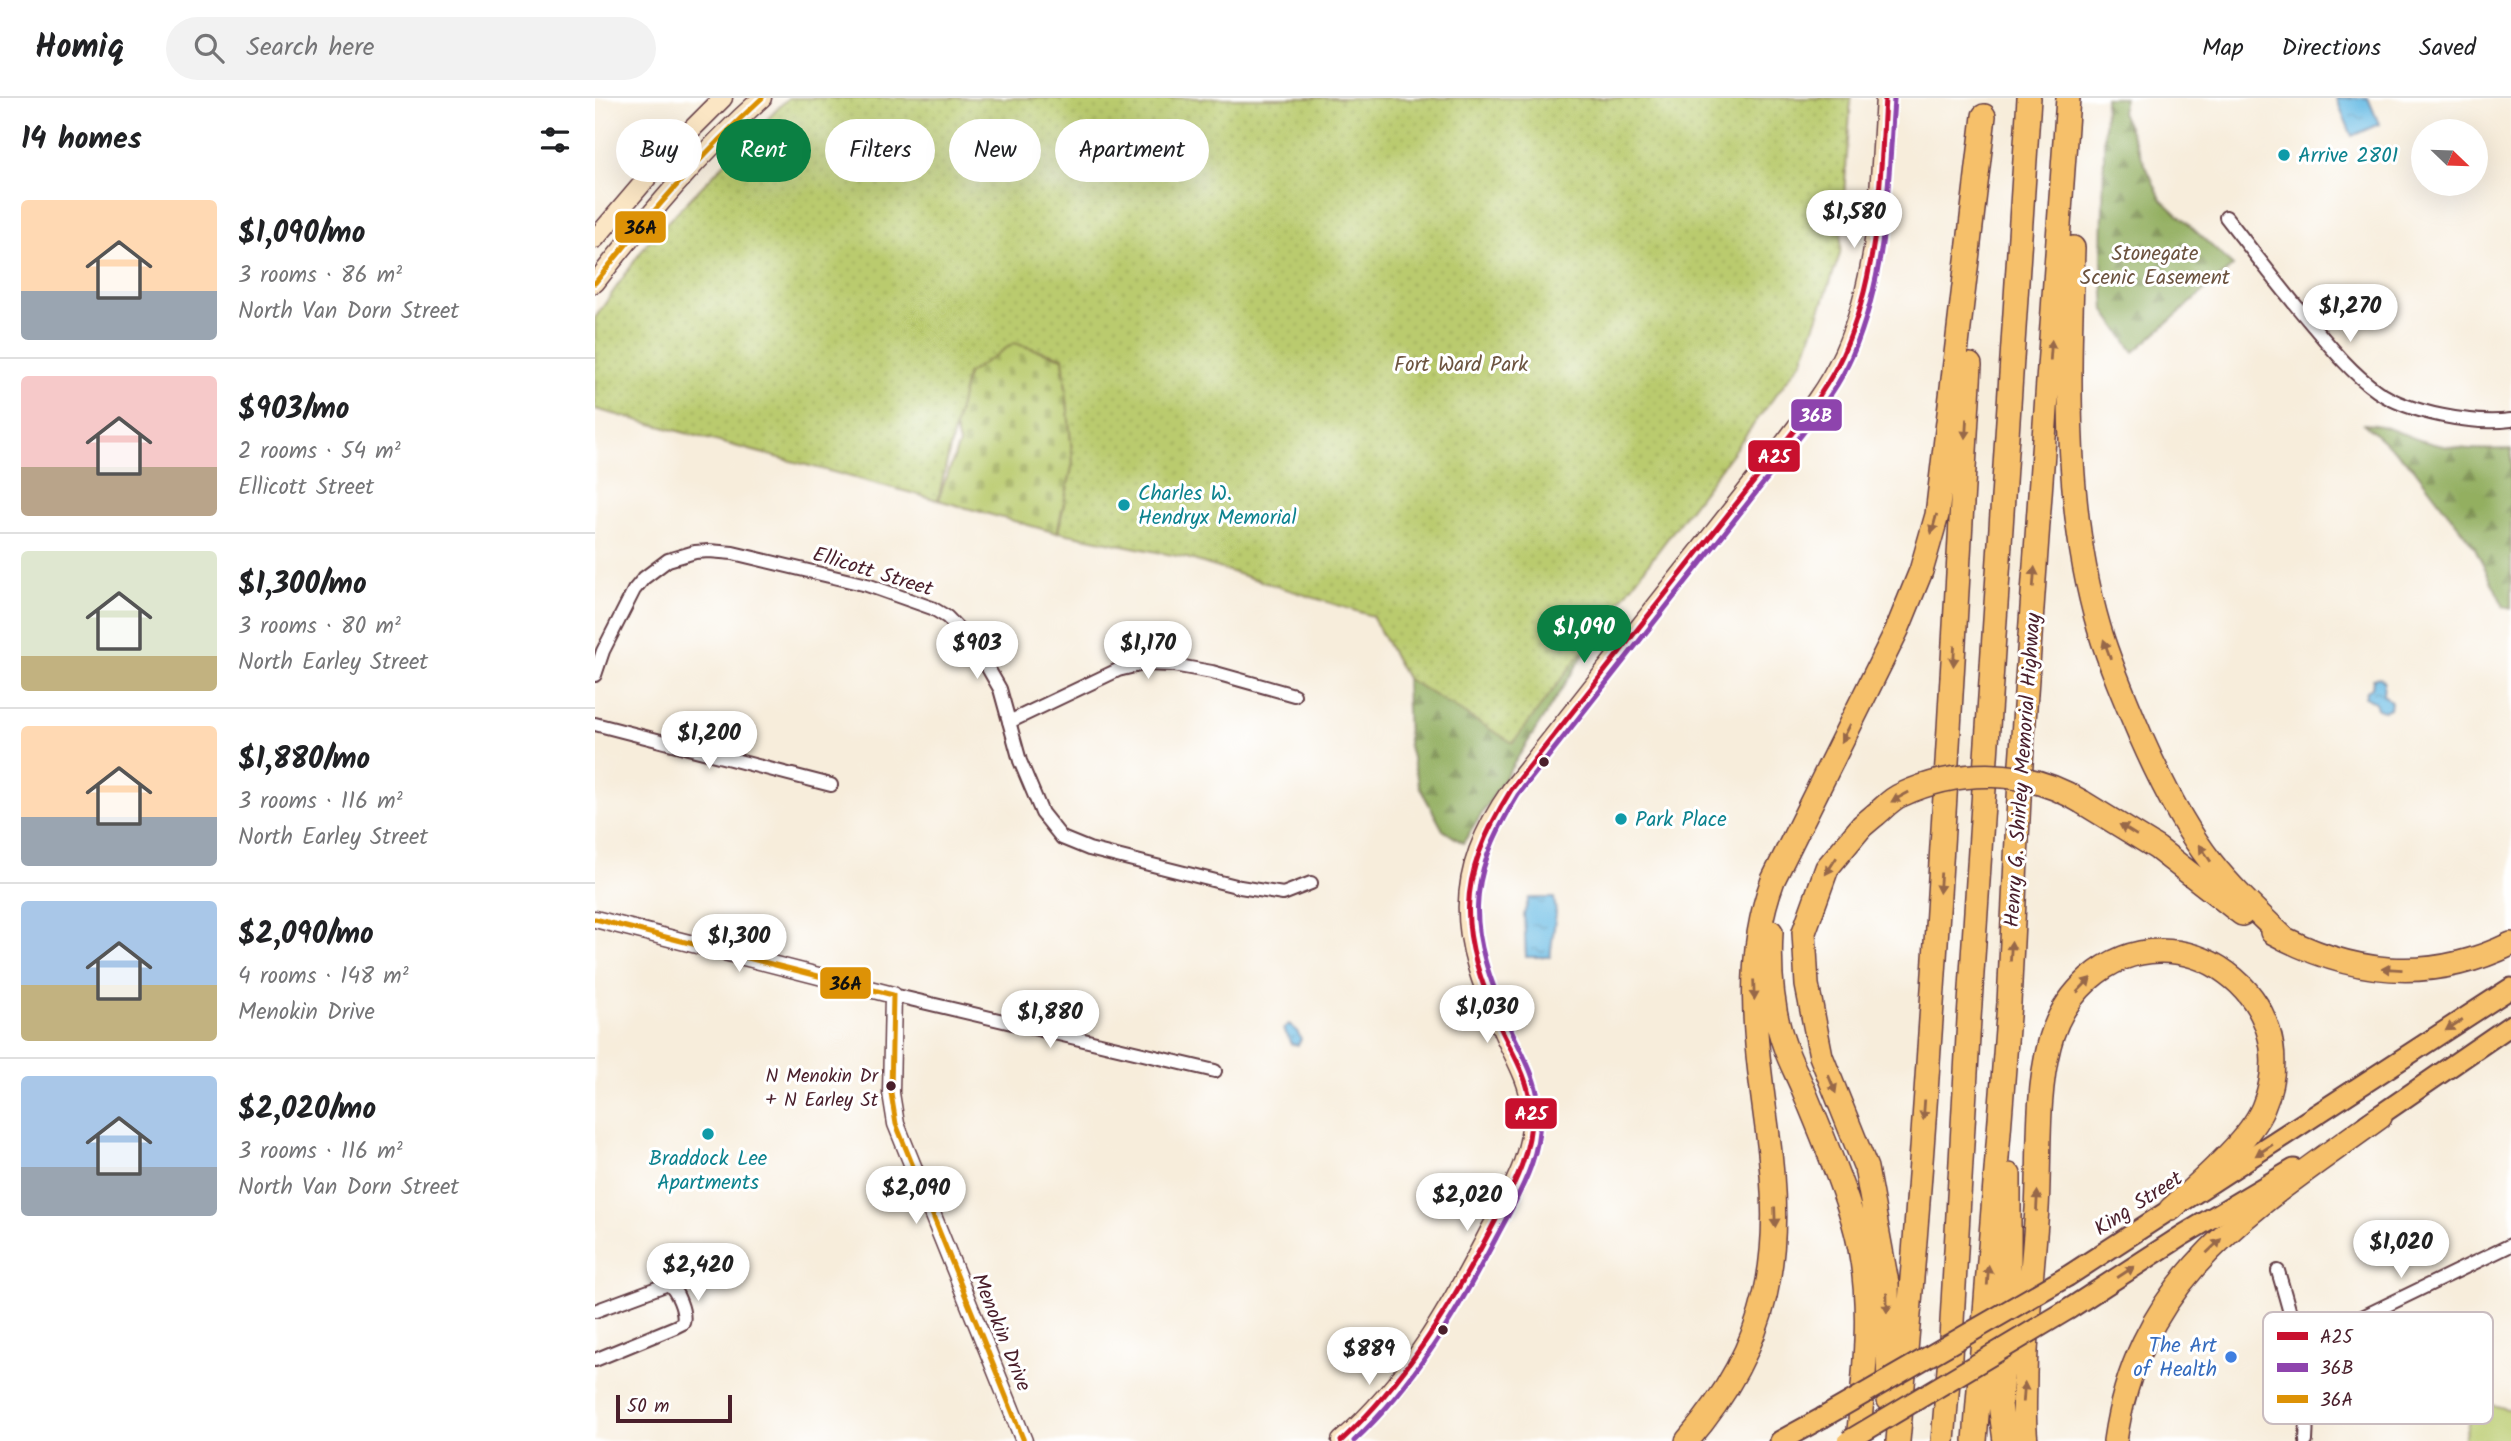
<!DOCTYPE html>
<meta charset="utf-8">
<style>
body{margin:0;font-family:Kalam,sans-serif;background:#f2f2f2;color:#202124;height:100vh;display:flex;flex-direction:column;font-size:26px;white-space:nowrap}
*{box-sizing:border-box;margin:0}
p{font-size:23px;color:#757577}
.icon{flex:none;width:38px;height:38px;fill:none;stroke:currentColor;stroke-width:2;stroke-linecap:round;stroke-linejoin:round}
.map{position:relative;flex:1;overflow:hidden}
.sheet{display:flex;flex-direction:column;background:#fff;width:595px}
.sheet>*{flex:none}
.banner{position:absolute;left:21px;top:21px;width:665px;height:63px;display:flex;gap:14px}
.needle{width:46px;rotate:113deg}
.fabs{position:absolute;left:1816px;top:21px;display:grid;gap:14px}
.fabs a{display:grid;place-items:center;width:77px;height:77px;border-radius:50%;background:#fff;box-shadow:0 7px 28px #0002;font-size:35px}
.scale{position:absolute;left:21px;bottom:18px;width:116px;box-sizing:border-box;padding-left:7px;border:4px solid #4a1f2b;border-top:0;font-size:19px;line-height:24px;white-space:nowrap;color:#4a1f2b;-webkit-text-stroke:5px #fff;paint-order:stroke}
.price{position:absolute;translate:-50% -60px;padding:0 16px;border-radius:24px;background:#fff;color:#222;font-size:23px;line-height:46px;filter:drop-shadow(0 2px 4px #0008)}
.price::after{content:'';position:absolute;left:50%;top:42px;width:21px;height:16px;margin-left:-10px;background:inherit;clip-path:polygon(0 0,100% 0,50% 100%)}
.price.active{background:#0b8043;color:#fff}
ul{padding:0;list-style:none}
li{display:flex;align-items:center;gap:21px;height:175px;padding:0 21px}
li+li{border-top:2px solid #e0e0e0}
li span{display:grid;place-items:center;flex:none;width:196px;height:140px;border-radius:7px;color:#555}
li>.icon{margin-inline-start:auto}
span .icon{width:84px;height:84px;fill:#fffc;stroke-width:1}
li b{font-size:30px}
h2{display:flex;justify-content:space-between;align-items:center;height:84px;padding:0 21px;font-size:30px}
.tag{padding:0 24px;border-radius:32px;background:#fff;box-shadow:0 7px 28px #0002;font-size:24px;line-height:63px}
.tag.active{background:#0b8043;color:#fff}
header{display:flex;align-items:center;gap:42px;box-sizing:border-box;height:98px;padding:0 35px;background:#fff;border-bottom:2px solid #e0e0e0}
header strong{font-size:33px}
nav{display:flex;gap:38px;margin-inline-start:auto;font-size:24px}
.search{width:490px;height:63px;background:#f2f2f2;display:flex;align-items:center;gap:18px;box-sizing:border-box;padding:0 24px;border-radius:38px;color:#757577;font-size:26px}
main{display:flex;flex:1;min-height:0}
.map>svg:first-child{display:block}
</style>
<header>
<strong>Homiq</strong>
<div class="search"><svg class="icon" aria-label="search" viewBox="0 0 24 24"><circle cx="10" cy="10" r="6"/><path d="M15 15l6 6"/></svg>Search here</div>
<nav><a>Map</a><a>Directions</a><a>Saved</a></nav>
</header>
<main>
<section class="sheet">
<h2>14 homes<svg class="icon" aria-label="filters" viewBox="0 0 24 24"><path d="M4 7h16M4 17h16"/><circle cx="9" cy="7" r="2"/><circle cx="15" cy="17" r="2"/></svg></h2>
<ul>
<li><span style="background:linear-gradient(#ffd9b3 65%,#9aa5b1 0)"><svg class="icon" aria-label="home" viewBox="0 0 24 24"><path d="M3 11l9-7 9 7M6 9v11h12V9"/></svg></span><div><b>$1,090/mo</b><p>3 rooms · 86 m²</p><p>North Van Dorn Street</p></div></li>
<li><span style="background:linear-gradient(#f6c9c9 65%,#b9a48a 0)"><svg class="icon" aria-label="home" viewBox="0 0 24 24"><path d="M3 11l9-7 9 7M6 9v11h12V9"/></svg></span><div><b>$903/mo</b><p>2 rooms · 54 m²</p><p>Ellicott Street</p></div></li>
<li><span style="background:linear-gradient(#dfe7d0 75%,#c2b280 0)"><svg class="icon" aria-label="home" viewBox="0 0 24 24"><path d="M3 11l9-7 9 7M6 9v11h12V9"/></svg></span><div><b>$1,300/mo</b><p>3 rooms · 80 m²</p><p>North Earley Street</p></div></li>
<li><span style="background:linear-gradient(#ffd9b3 65%,#9aa5b1 0)"><svg class="icon" aria-label="home" viewBox="0 0 24 24"><path d="M3 11l9-7 9 7M6 9v11h12V9"/></svg></span><div><b>$1,880/mo</b><p>3 rooms · 116 m²</p><p>North Earley Street</p></div></li>
<li><span style="background:linear-gradient(#a9c7e8 60%,#c2b280 0)"><svg class="icon" aria-label="home" viewBox="0 0 24 24"><path d="M3 11l9-7 9 7M6 9v11h12V9"/></svg></span><div><b>$2,090/mo</b><p>4 rooms · 148 m²</p><p>Menokin Drive</p></div></li>
<li><span style="background:linear-gradient(#a9c7e8 65%,#9aa5b1 0)"><svg class="icon" aria-label="home" viewBox="0 0 24 24"><path d="M3 11l9-7 9 7M6 9v11h12V9"/></svg></span><div><b>$2,020/mo</b><p>3 rooms · 116 m²</p><p>North Van Dorn Street</p></div></li>
</ul>
</section>
<div class="map">
<svg width="1916" height="1343" viewBox="0 0 1916 1343">
<defs>
<pattern id="forest-firs" width="22" height="20" patternUnits="userSpaceOnUse" patternTransform="scale(1.75)"><rect width="22" height="20" fill="#93af61"/><path d="M5 1l3.5 6h-7zM16 11l3.5 6h-7z" fill="#7a8e50"/></pattern>
<pattern id="cemetery-stones" width="16" height="16" patternUnits="userSpaceOnUse" patternTransform="scale(1.75)"><rect width="16" height="16" fill="#bacb6e"/><path d="M2 7V4a2 2 0 0 1 4 0v3zM10 15v-3a2 2 0 0 1 4 0v3z" fill="#a1ae5f"/></pattern>
<pattern id="park-dots" width="8" height="8" patternUnits="userSpaceOnUse" patternTransform="scale(1.75)"><rect width="8" height="8" fill="#bacb6e"/><path d="M2 2h.1M6 6h.1" fill="none" stroke="#a1ae5f" stroke-width="1.8" stroke-linecap="round"/></pattern>
<pattern id="water-ripples" width="26" height="14" patternUnits="userSpaceOnUse" patternTransform="scale(1.75)"><rect width="26" height="14" fill="#68bbe4"/><path d="M2 4q2-2 4 0t4 0M15 11q2-2 4 0t4 0" fill="none" stroke="#5897b9"/></pattern>
</defs>
<rect width="100%" height="100%" fill="#fff"/>
<filter id="ink" filterUnits="userSpaceOnUse"><feTurbulence type="fractalNoise" baseFrequency=".0143" numOctaves="2"/><feDisplacementMap in="SourceGraphic" scale="14" xChannelSelector="R" yChannelSelector="G"/><feConvolveMatrix kernelMatrix="1 2 1 2 8 2 1 2 1" color-interpolation-filters="sRGB"/></filter>
<filter id="wash" filterUnits="userSpaceOnUse"><feTurbulence type="fractalNoise" baseFrequency=".00686" numOctaves="4" result="noise"/><feDisplacementMap in="SourceGraphic" scale="28" xChannelSelector="R" yChannelSelector="G"/><feGaussianBlur stdDeviation="1.57" result="paint"/><feColorMatrix in="noise" values="0 0 0 0 0 0 0 0 0 0 0 0 0 0 0 0 0 1.4 0 .05"/><feComposite in="paint" operator="in"/></filter>
<g filter="url(#wash)">
<rect width="100%" height="100%" fill="#f7eddb"/>
<path fill="url(#forest-firs)" stroke="#6e6746" stroke-width="2" d="M1510,0h19l-3,14 40,87 72,67 -99,86 -29,-41 -3,-50z
M1769,326c21,0 39,11 59,17 29,9 57,9 88,8v160l-7,-2 -29,-59 -62,-81z
M1023,503l-155,242 -20,-13 -24,-44 -11,-44 -2,-64 -34,-62z"/>
<path fill="url(#cemetery-stones)" stroke="#82754c" stroke-width="2" d="M419,245l49,15 10,105 -16,70 -119,-33 21,-56 -7,-27 15,-43 28,-23z"/>
<path fill="url(#park-dots)" stroke="#82754c" stroke-width="2" d="M193,0h1063l-11,156 -37,105 -290,384 -107,-65 -34,-62 -185,-58 -129,-26 15,-69 -10,-106 -49,-14 -47,31 -29,126 -343,-91v-91l52,-75z"/>
<path fill="#bacb6e" stroke="#82754c" stroke-width="2" d="M1880,1302l36,10v31h-48z"/>
<path fill="url(#water-ripples)" stroke="#596d88" stroke-width="2" d="M1741,0h32l11,26 -27,12z
M1784,579l5,4 -1,13 8,8 -1,6 -6,3 -7,-2 -2,-7 -10,-5 2,-6 5,-3 1,-9z
M934,800h25l2,15 -6,44h-24l-2,-43z
M694,926l8,7 4,8 -3,6 -7,-1 -7,-15z"/>
</g>
<g filter="url(#ink)">
<g fill="none" stroke-linecap="round" stroke-linejoin="round">
<defs>
<path id="minor" d="M1631,119c29,37 57,74 87,109 20,24 39,47 64,65 32,22 96,34 134,29
M0,577l8,-24 31,-61 10,-12 24,-18 27,-8 14,-1 24,2 134,32 65,23 15,9 29,30 24,42 20,72 22,52 20,25 27,11 151,38 43,7 28,-11
M414,624l109,-52 25,-6 30,1 39,7 82,23
M0,626l236,61
M298,897l322,76
M1683,1173c17,57 32,109 28,170
M0,1213l73,-27c9,6 18,28 15,39l-8,4 -80,33
M1704,1243l18,-2 194,-94"/>
<path id="tertiary" d="M0,821l298,76 -2,98 5,31 128,317"/>
<path id="secondary" d="M0,141l76,-89 52,-52
M0,185c51,-65 105,-130 167,-185
M746,1343c67,-58 109,-133 149,-211 21,-39 45,-77 41,-123 -2,-28 -19,-53 -30,-79 -42,-91 -50,-152 10,-238l267,-339c24,-31 49,-62 65,-97 37,-81 36,-169 42,-256"/>
<path id="primary" d="M1772,1026l144,-99
M1473,1178l443,-288
M1474,1211l114,-74 111,-66
M1185,1343l42,-23"/>
<path id="motorway" d="M1478,150c-4,127 -10,257 26,380 11,37 27,74 42,109 19,43 41,88 70,125 22,28 48,52 74,77
M1487,704l75,46 85,66
M1280,717l-13,11 -35,42 -23,64 3,53 14,71 45,112 21,115 2,117
M1176,834c-2,37 1,80 14,115 5,15 13,29 19,44 17,42 36,85 49,129 22,74 12,146 5,221
M1677,834c78,43 157,52 239,12
M1092,1343c85,-98 97,-188 80,-313 -11,-83 -24,-168 6,-248l124,-250 24,-59 16,-56 47,-399
M1303,1343c33,-358 51,-717 72,-1076
M1348,1343l7,-84 19,-338 60,-921
M1380,1343l34,-438 11,-225 48,-680
M1410,1343l-5,-37 9,-133v-96
M1431,1343c-3,-23 -1,-45 -1,-68 2,-55 8,-109 12,-164 3,-52 -1,-112 12,-163 6,-25 20,-49 40,-67 88,-77 221,18 174,129 -14,33 -65,76 -92,101
M1520,1343c24,-168 140,-233 265,-324"/>
</defs>
<use href="#minor" stroke="#643e45" stroke-width="16"/>
<use href="#tertiary" stroke="#643e45" stroke-width="19"/>
<use href="#secondary" stroke="#643e45" stroke-width="21"/>
<use href="#primary" stroke="#643e45" stroke-width="23"/>
<use href="#motorway" stroke="#643e45" stroke-width="26"/>
<use href="#minor" stroke="#fff" stroke-width="12"/>
<use href="#tertiary" stroke="#fff" stroke-width="16"/>
<use href="#secondary" stroke="#fbe6c4" stroke-width="18"/>
<use href="#primary" stroke="#f6c06b" stroke-width="19"/>
<use href="#motorway" stroke="#f6c06b" stroke-width="23"/>
<defs>
<path id="primary-bridge" d="M1227,1320l246,-142
M1253,1343l221,-132"/>
<path id="motorway-bridge" d="M1280,717c8,-6 16,-16 26,-20 58,-27 126,-27 181,7"/>
</defs>
<use href="#primary-bridge" stroke="#643e45" stroke-width="23" stroke-linecap="butt"/>
<use href="#motorway-bridge" stroke="#643e45" stroke-width="26" stroke-linecap="butt"/>
<use href="#primary-bridge" stroke="#f6c06b" stroke-width="19"/>
<use href="#motorway-bridge" stroke="#f6c06b" stroke-width="23"/>
<defs>
<path id="bus-1" d="M746,1343c66,-62 107,-131 149,-210 20,-39 44,-78 41,-124 -2,-28 -18,-53 -30,-78 -43,-98 -47,-147 10,-239l285,-362c17,-23 34,-46 46,-72 37,-81 38,-171 43,-258"/>
<path id="bus-2" d="M759,1343c62,-58 103,-129 142,-203 22,-42 49,-85 43,-134 -3,-29 -19,-54 -30,-79 -41,-95 -46,-141 9,-230l285,-362c18,-24 37,-49 49,-77 35,-81 36,-170 42,-257"/>
<path id="bus-3" d="M0,185c52,-65 105,-128 167,-185
M0,821l298,76
M298,897l-2,98 5,31 128,317"/>
</defs>
<use href="#bus-1" stroke="#fff" stroke-width="10"/>
<use href="#bus-2" stroke="#fff" stroke-width="10"/>
<use href="#bus-3" stroke="#fff" stroke-width="10"/>
<use href="#bus-1" stroke="#c8102e" stroke-width="5"/>
<use href="#bus-2" stroke="#8e44ad" stroke-width="5"/>
<use href="#bus-3" stroke="#dd9206" stroke-width="5"/>
</g>
<defs><path id="oneway-solid" d="M-6-.8H1V-3.2L6.5 0L1 3.2V.8H-6Z" transform="scale(1.75)"/></defs>
<g fill="#976748">
<use href="#oneway-solid" transform="translate(1456 252) rotate(-86)"/>
<use href="#oneway-solid" transform="translate(1371 331) rotate(93)"/>
<use href="#oneway-solid" transform="translate(1339 426) rotate(105)"/>
<use href="#oneway-solid" transform="translate(1439 479) rotate(-86)"/>
<use href="#oneway-solid" transform="translate(1512 551) rotate(-110)"/>
<use href="#oneway-solid" transform="translate(1359 558) rotate(93)"/>
<use href="#oneway-solid" transform="translate(1251 635) rotate(117)"/>
<use href="#oneway-solid" transform="translate(1305 699) rotate(151)"/>
<use href="#oneway-solid" transform="translate(1533 732) rotate(-148)"/>
<use href="#oneway-solid" transform="translate(1610 755) rotate(-124)"/>
<use href="#oneway-solid" transform="translate(1236 768) rotate(123)"/>
<use href="#oneway-solid" transform="translate(1345 785) rotate(94)"/>
<use href="#oneway-solid" transform="translate(1416 853) rotate(-87)"/>
<use href="#oneway-solid" transform="translate(1797 871) rotate(-177)"/>
<use href="#oneway-solid" transform="translate(1489 887) rotate(-46)"/>
<use href="#oneway-solid" transform="translate(1159 892) rotate(88)"/>
<use href="#oneway-solid" transform="translate(1859 927) rotate(147)"/>
<use href="#oneway-solid" transform="translate(1237 986) rotate(68)"/>
<use href="#oneway-solid" transform="translate(1329 1012) rotate(94)"/>
<use href="#oneway-solid" transform="translate(1669 1052) rotate(147)"/>
<use href="#oneway-solid" transform="translate(1442 1103) rotate(-87)"/>
<use href="#oneway-solid" transform="translate(1180 1119) rotate(88)"/>
<use href="#oneway-solid" transform="translate(1619 1148) rotate(-44)"/>
<use href="#oneway-solid" transform="translate(1531 1174) rotate(-33)"/>
<use href="#oneway-solid" transform="translate(1393 1177) rotate(-86)"/>
<use href="#oneway-solid" transform="translate(1292 1205) rotate(89)"/>
<use href="#oneway-solid" transform="translate(1429 1294) rotate(-86)"/>
</g>
</g>
<g fill="#0f9aa8" stroke="#fff" stroke-width="2.5">
<circle cx="1689" cy="57" r="7"/>
<circle cx="529" cy="407" r="7"/>
<circle cx="1026" cy="721" r="7"/>
<circle cx="113" cy="1036" r="7"/>
</g>
<g fill="#4a1f2b" stroke="#fff" stroke-width="2.5">
<circle cx="949" cy="664" r="6"/>
<circle cx="296" cy="988" r="6"/>
<circle cx="848" cy="1232" r="6"/>
</g>
<circle fill="#3f7fe0" stroke="#fff" stroke-width="2.5" cx="1636" cy="1259" r="7"/>
<g text-anchor="middle" stroke-width="6" stroke-linejoin="round" paint-order="stroke">
<g font-size="19" fill="#4a1f2b" stroke="#fff" text-anchor="end">
<text x="283" y="984">N Menokin Dr<tspan x="283" dy="24">+ N Earley St</tspan></text>
</g>
<g font-size="21" fill="#0d838f" stroke="#fff" text-anchor="start">
<text x="1703" y="64">Arrive 2801</text>
<text x="543" y="402">Charles W.<tspan x="543" dy="24">Hendryx Memorial</tspan></text>
<text x="1040" y="728">Park Place</text>
<text x="113" y="1067" text-anchor="middle">Braddock Lee<tspan x="113" dy="24">Apartments</tspan></text>
</g>
<g font-size="21" fill="#6c533f" stroke="#fff">
<text x="1560" y="162">Stonegate<tspan x="1560" dy="24">Scenic Easement</tspan></text>
<text x="866" y="273">Fort Ward Park</text>
</g>
<g font-size="21" fill="#4a1f2b" stroke="#fff">
<text transform="translate(278 473) rotate(17)" y="7">Ellicott Street</text>
<text transform="translate(1427 672) rotate(-86)" y="7">Henry G. Shirley Memorial Highway</text>
<text transform="translate(1543 1105) rotate(-33)" y="7">King Street</text>
<text transform="translate(407 1234) rotate(68)" y="7">Menokin Drive</text>
</g>
<g font-size="21" fill="#366cbe" stroke="#fff" text-anchor="end">
<text x="1622" y="1254">The Art<tspan x="1622" dy="24">of Health</tspan></text>
</g>
</g>
<rect x="1668" y="1214" width="230" height="112" rx="10" fill="#fff" stroke="#c9bcbf" stroke-width="2"/>
<rect x="1682" y="1234" width="31" height="8" fill="#c8102e"/>
<rect x="1682" y="1265" width="31" height="9" fill="#8e44ad"/>
<rect x="1682" y="1297" width="31" height="8" fill="#dd9206"/>
<g font-size="19" fill="#4a1f2b">
<text x="1725" y="1245">A25</text>
<text x="1725" y="1276">36B</text>
<text x="1725" y="1308">36A</text>
</g>
<g stroke="#fff" stroke-width="2.5">
<rect x="19" y="112" width="53" height="34" rx="7" fill="#dd9206"/>
<rect x="1195" y="300" width="53" height="34" rx="7" fill="#8e44ad"/>
<rect x="1152" y="341" width="54" height="34" rx="7" fill="#c8102e"/>
<rect x="224" y="868" width="53" height="34" rx="7" fill="#dd9206"/>
<rect x="909" y="999" width="54" height="33" rx="7" fill="#c8102e"/>
</g>
<g font-size="19" text-anchor="middle" font-weight="bold" fill="#fff">
<text x="1221" y="324">36B</text>
<text x="1179" y="365">A25</text>
<text x="936" y="1022">A25</text>
</g>
<g font-size="19" text-anchor="middle" font-weight="bold" fill="#111">
<text x="46" y="136">36A</text>
<text x="251" y="892">36A</text>
</g>
</svg>
<div class="fabs">
<a><svg class="needle" viewBox="-14 -14 28 28"><path d="M0-13l5 13h-10z" fill="#e53935"/><path d="M0 13l5-13h-10z" fill="#757577"/></svg></a>
</div>
<div class="scale">50 m</div>
<b class="price" style="left:1259px;top:152px">$1,580</b>
<b class="price" style="left:1755px;top:246px">$1,270</b>
<b class="price active" style="left:989px;top:567px">$1,090</b>
<b class="price" style="left:382px;top:583px">$903</b>
<b class="price" style="left:553px;top:583px">$1,170</b>
<b class="price" style="left:114px;top:673px">$1,200</b>
<b class="price" style="left:144px;top:876px">$1,300</b>
<b class="price" style="left:892px;top:947px">$1,030</b>
<b class="price" style="left:455px;top:952px">$1,880</b>
<b class="price" style="left:321px;top:1128px">$2,090</b>
<b class="price" style="left:872px;top:1135px">$2,020</b>
<b class="price" style="left:1806px;top:1182px">$1,020</b>
<b class="price" style="left:103px;top:1205px">$2,420</b>
<b class="price" style="left:774px;top:1289px">$889</b>
<div class="banner">
<a class="tag">Buy</a>
<a class="tag active">Rent</a>
<a class="tag">Filters</a>
<a class="tag">New</a>
<a class="tag">Apartment</a>
</div>
</div>
</main>
